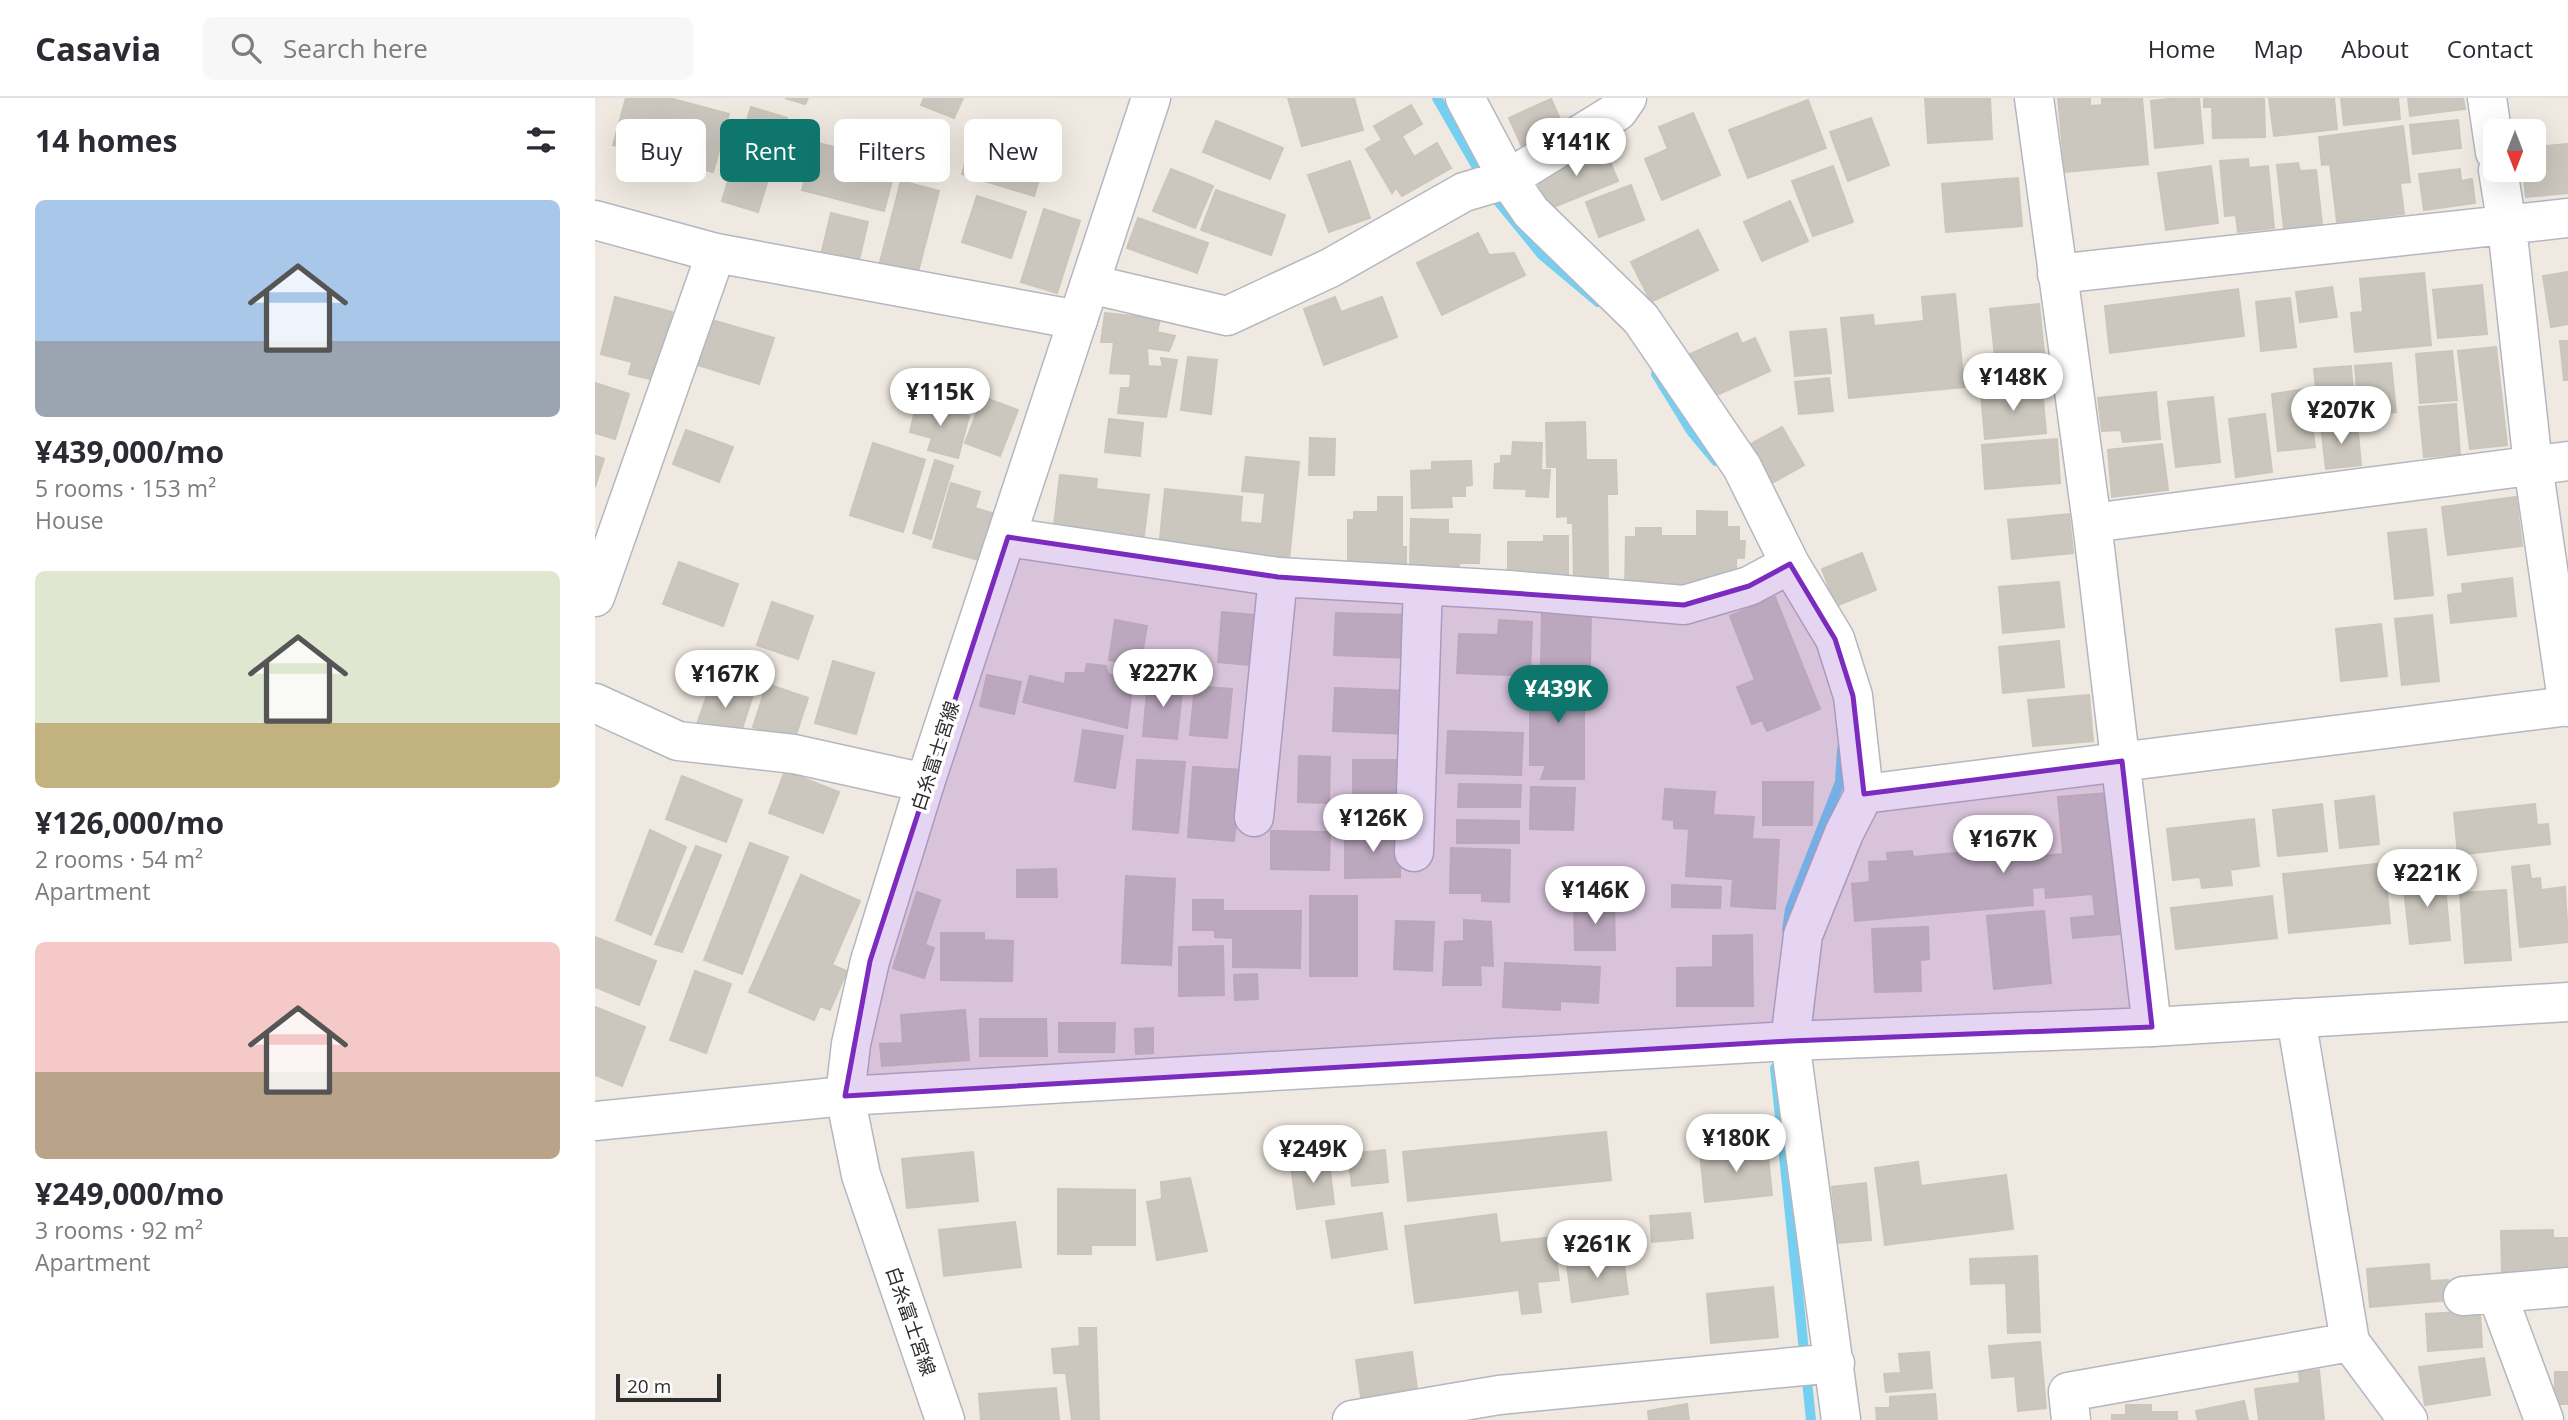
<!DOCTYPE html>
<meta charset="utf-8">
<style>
body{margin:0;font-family:"Open Sans","Noto Sans JP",sans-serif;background:#f7f7f7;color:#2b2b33;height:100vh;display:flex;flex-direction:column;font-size:26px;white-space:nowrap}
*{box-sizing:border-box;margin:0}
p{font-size:23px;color:#7c7c81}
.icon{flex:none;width:38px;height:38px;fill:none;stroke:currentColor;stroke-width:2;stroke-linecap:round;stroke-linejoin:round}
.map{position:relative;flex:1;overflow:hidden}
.side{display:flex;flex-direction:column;background:#fff;width:595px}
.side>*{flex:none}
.guide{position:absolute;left:21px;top:21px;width:665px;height:63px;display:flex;gap:14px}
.needle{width:46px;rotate:180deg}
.buttons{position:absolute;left:1888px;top:21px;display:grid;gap:14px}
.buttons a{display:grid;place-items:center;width:63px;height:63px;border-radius:10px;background:#fff;box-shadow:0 7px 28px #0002;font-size:35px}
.scale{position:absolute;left:21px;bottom:18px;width:105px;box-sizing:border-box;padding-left:7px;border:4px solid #2e2e2e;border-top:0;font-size:19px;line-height:24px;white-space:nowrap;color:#2e2e2e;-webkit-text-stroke:5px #fff;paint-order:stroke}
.price{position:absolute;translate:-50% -60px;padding:0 16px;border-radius:24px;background:#fff;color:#222;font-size:23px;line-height:46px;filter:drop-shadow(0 2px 4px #0008)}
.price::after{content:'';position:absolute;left:50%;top:42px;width:21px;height:16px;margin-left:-10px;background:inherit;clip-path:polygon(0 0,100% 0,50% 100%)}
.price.current{background:#0f766e;color:#fff}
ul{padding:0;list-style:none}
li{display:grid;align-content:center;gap:14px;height:371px;padding:0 35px}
li span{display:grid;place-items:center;height:217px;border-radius:10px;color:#555}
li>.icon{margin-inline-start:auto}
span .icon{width:126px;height:126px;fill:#fffc;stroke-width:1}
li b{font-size:30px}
h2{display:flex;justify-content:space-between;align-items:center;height:84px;padding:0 35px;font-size:30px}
.pill{padding:0 24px;border-radius:10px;background:#fff;box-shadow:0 7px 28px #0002;font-size:24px;line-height:63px}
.pill.current{background:#0f766e;color:#fff}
header{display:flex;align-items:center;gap:42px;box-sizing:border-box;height:98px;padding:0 35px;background:#fff;border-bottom:2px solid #e1e1e2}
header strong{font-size:33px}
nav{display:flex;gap:38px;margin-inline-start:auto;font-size:24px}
.search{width:490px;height:63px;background:#f7f7f7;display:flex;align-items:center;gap:18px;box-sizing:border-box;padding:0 24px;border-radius:10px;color:#7c7c81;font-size:26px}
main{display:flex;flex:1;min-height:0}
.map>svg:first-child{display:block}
</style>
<header>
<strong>Casavia</strong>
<div class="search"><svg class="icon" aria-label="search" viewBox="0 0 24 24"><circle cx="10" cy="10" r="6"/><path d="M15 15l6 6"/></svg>Search here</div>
<nav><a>Home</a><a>Map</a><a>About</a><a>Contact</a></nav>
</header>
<main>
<section class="side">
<h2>14 homes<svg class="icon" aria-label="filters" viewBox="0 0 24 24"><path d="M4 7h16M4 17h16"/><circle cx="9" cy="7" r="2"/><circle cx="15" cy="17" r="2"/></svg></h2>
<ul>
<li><span style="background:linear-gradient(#a9c7e8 65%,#9aa5b1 0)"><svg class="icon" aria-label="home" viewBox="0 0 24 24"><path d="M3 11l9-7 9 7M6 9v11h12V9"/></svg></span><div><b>¥439,000/mo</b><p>5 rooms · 153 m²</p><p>House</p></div></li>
<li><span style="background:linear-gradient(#dfe7d0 70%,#c2b280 0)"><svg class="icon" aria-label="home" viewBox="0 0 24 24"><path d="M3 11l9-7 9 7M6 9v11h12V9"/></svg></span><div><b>¥126,000/mo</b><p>2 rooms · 54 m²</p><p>Apartment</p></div></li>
<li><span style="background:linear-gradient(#f6c9c9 60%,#b9a48a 0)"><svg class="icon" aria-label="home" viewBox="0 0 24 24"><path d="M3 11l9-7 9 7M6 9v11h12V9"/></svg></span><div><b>¥249,000/mo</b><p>3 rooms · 92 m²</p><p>Apartment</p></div></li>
</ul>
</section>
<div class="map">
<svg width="1973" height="1322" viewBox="0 0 1973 1322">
<rect width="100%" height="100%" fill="#efe9e1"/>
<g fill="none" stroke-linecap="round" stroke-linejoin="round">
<path stroke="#75cff0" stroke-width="10" d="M842,0l56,97 49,60 56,47
M1061,276l35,57 25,30
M1192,832l3,-21 50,-127 2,-33
M1180,970l36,352"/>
</g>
<path fill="#cbc7bf" stroke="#cbc5ba" stroke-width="2" d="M31,0h43l60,16 -16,58 -100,-27z
M190,0h23l-3,6z
M329,0h39l-9,20 -33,-13z
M693,0h66l9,32 -61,16z
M1330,0h65l2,41 -64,4z
M1463,0h32v8l12,-1v-6l40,-1 6,66 -83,8z
M1582,0h22l4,45 -48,5 -4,-47z
M1609,0h60l1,39 -52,1 -1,-31h-8z
M1674,0h65l3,31 -63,7z
M1746,0h57l2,21 -56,6z
M1813,0h55l2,11 -55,7z
M956,1l14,31 -42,19 -14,-31z
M1213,2l18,48 -78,30 -19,-48z
M816,7l11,19 -20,12 12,21 23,-14 14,25 -49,28 -6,-8 -4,5 -26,-44 16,-9 -8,-14z
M156,9l36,11 -29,94 -36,-11z
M1098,15l27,62 -58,25 -17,-41 23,-10 -9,-22z
M1276,20l18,47 -41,16 -18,-49z
M1863,22l3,28 -48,6 -3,-29z
M621,23l67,27 -13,31 -67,-27z
M1808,28l7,56 -10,1 4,31 -67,8 -7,-58 -8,1 -3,-28z
M248,30l59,15 -18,68 -82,-21 12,-48 24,6z
M380,30l73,21 -14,47 -72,-22z
M324,45l26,8 -7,27 -26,-7z
M1973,46v49l-42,4 -3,-27h11v-23z
M1009,50l14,33 -69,28 -14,-33z
M1653,61l1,9 19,-2 6,62 -36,4 -2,-17 -11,1 -5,-55z
M755,63l20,57 -41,14 -21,-57z
M1703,65l2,8 16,-1 6,54 -38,5 -7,-64z
M1238,68l20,56 -40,14 -21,-55z
M1616,68l7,57 -52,7 -8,-57z
M576,71l42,17 -18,42 -42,-17z
M1865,71l1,12 11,-2 3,24 -51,7 -5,-36z
M1423,80l4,48 -76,6 -4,-48z
M306,83l38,10 -21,81 -38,-10z
M1036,87l13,35 -45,17 -13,-35z
M621,92l69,25 -14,40 -70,-25z
M382,98l49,16 -15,46 -49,-16z
M1195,103l18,40 -46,20 -18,-39z
M449,111l36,12 -23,72 -36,-11z
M236,115l37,9 -10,42 -37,-9z
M543,120l70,25 -11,30 -70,-25z
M1103,132l20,40 -67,32 -20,-40z
M883,135l11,22 25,-2 11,22 -83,40 -25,-52z
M1973,174v52l-17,3 -8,-51z
M1829,175l7,72 -76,7 -4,-39 12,-1 -3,-33z
M1887,187l5,49 -49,4 -5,-48z
M1737,189l5,30 -37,5 -4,-30z
M1643,191l6,47 -134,17 -5,-47z
M1360,196l9,93 -115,11 -8,-80 32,-3 1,11 50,-5 -2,-24z
M20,199l57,15 -18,68 -25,-6 3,-12 -31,-8z
M740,199l6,15 41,-15 15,40 -73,28 -20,-56z
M1695,200l6,49 -35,4 -5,-49z
M1444,206l6,58 -49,5 -6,-58z
M510,215l55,6 -3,13 18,4 -6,15 -22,-3 1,18 15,1 -2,-9 16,2 -11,57 -48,-4 3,-25h9l1,-14 -21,-1 4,-31h-13z
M117,222l62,18 -15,46 -61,-19z
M1231,231l5,44 -36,3 -5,-44z
M1142,235l5,11 13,-6 15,33 -62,28 -20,-44z
M1965,243h8v39h-4z
M1901,249l11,98 -37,4 -12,-98z
M1857,253l5,49 -37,3 -4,-49z
M593,259l29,3 -6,54 -30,-4z
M1796,265l5,49 -37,4 -4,-50z
M1756,268l4,50 -36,2 -5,-49z
M1234,280l4,33 -34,3 -4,-32z
M0,285l34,11 -14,45 -20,-6z
M1447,289l4,46 -61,6 -4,-46z
M1712,291l8,58 -37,4 -6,-57z
M1561,294l4,47 -37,3 -2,-12 -19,1 -4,-33z
M388,299l35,13 -18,46 -35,-13z
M1618,299l7,65 -44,5 -8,-65z
M322,304l52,14 -11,42 -30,-8 4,-12 -22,-6z
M1861,306l4,50 -36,3 -5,-50z
M1670,316l7,58 -36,5 -7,-58z
M514,321l34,4 -3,33 -35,-4z
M990,324l1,38h30l1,34h-10l1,87h-34l-1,-58h-5v-7l-11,1v-50h-10l-1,-44z
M1762,325l4,42 -35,4 -5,-43z
M1187,329l22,38 -32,18 -21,-39z
M91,332l47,17 -14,35 -46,-18z
M715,340l25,1 -1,36h-25z
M1462,341l3,44 -75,6 -3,-44z
M918,344l29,1 -1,27h9l-2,27 -22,-1 1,-7 -33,-1 1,-24 6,-1v-7h11z
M278,345l52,17 -22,72 -53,-17z
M1567,346l6,46 -56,7 -4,-47z
M0,358l9,3 -9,28z
M651,359l53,5 -10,98 -130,-12 6,-59 77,8 -2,25 22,2 3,-31 -23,-2z
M340,362l18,6 -22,73 -18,-6z
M876,363l1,24 -7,1v10h-14l1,11 -40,1 -1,-37 21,-1v-8z
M465,377l37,4 -1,10 53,6 -6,48 -90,-10z
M356,385l29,9 -5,16 20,6 -13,47 -49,-14z
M783,399h24v50h4v24h-58v-51h6v-8h24z
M1921,399l6,49 -74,9 -6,-48z
M1102,413l30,1v15h12v14h6l-1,17h-8v12l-8,-1 -1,11 -24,12 -78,-2 1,-53h10v-9h25v8h36z
M1474,416l4,39 -61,6 -4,-39z
M816,421l37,1v14l32,1 -1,28h-20v7h-49z
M1831,431l7,66 -38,4 -7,-66z
M949,438h24v45h-60v-39h36z
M1267,455l14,37 -40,16 -14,-37z
M84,464l59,22 -15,42 -60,-22z
M1917,480l4,38 -65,7 -3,-28 15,-2 -1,-9z
M1464,484l5,45 -61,6 -4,-46z
M1180,499l45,112 -53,22 -5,-11 -10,4 -15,-37 18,-7 -25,-64z
M177,504l41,14 -15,43 -41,-14z
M947,511l49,1 -1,57 -49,-1z
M627,514l32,3 -5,50 -31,-3z
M741,515l75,2 -1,43 -76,-3z
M1837,517l7,66 -37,4 -7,-66z
M520,522l32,6 -7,40 -31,-6z
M904,522l33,2 -2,54 -73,-3 2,-39 39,1z
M1786,526l6,52 -46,5 -5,-52z
M1464,543l5,46 -61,6 -4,-46z
M238,563l41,12 -18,61 -41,-11z
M492,566l19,2 2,8 25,7 -6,47 -104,-26 7,-26 35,8 1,-11h19z
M935,576h54v105h-43l5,-14h-16z
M392,577l34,7 -7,32 -34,-8z
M553,582l35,2 -6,57 -34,-3z
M117,583l41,14 -14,43 -42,-14z
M172,586l41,14 -14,43 -41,-14z
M600,588l37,3 -5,49 -37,-3z
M740,590l75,3 -2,43 -75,-3z
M1494,597l4,46 -60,5 -5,-46z
M488,632l40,6 -8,52 -40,-7z
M853,633l75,2 -2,42 -75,-2z
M704,658l31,1 -1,46 -31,-1z
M542,662l48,2 -7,71 -45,-4z
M758,662h55l-1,48h-54z
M598,669l49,3 -8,71 -46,-4z
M190,673l54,21 -16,41 -54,-20z
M87,678l60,24 -16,42 -60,-23z
M1168,684h50l-1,43h-49z
M864,686l62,1 -1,22h-62z
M936,689l44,1 -2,42 -43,-1z
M1070,691l50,3 -2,23 41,2 -2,22 27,1 -4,69 -44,-3 2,-27 -47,-3 3,-47 -15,-1v-8l-11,-1z
M1512,695l12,141 -46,4 -2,-20 24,-2 -2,-22 -47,4 -1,-11 -13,1 1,17 -178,16 -3,-37 18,-2 -1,-20 19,-1 -1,-8 25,-2 1,6 53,-5v-9l21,-2 1,8 42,-4 1,12 32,-3 -5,-57z
M1779,698l5,48 -39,4 -5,-47z
M1727,706l5,47 -49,5 -5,-46z
M1940,706l2,21 11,-1 2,20 -92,11 -4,-42z
M1659,721l5,47 -29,4 2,15 -30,3 -2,-11 -27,3 -6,-51z
M862,722l62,1v22h-62z
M55,732l36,17 -35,88 -35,-15z
M805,732v47l-55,1v-47z
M676,733l59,1 -1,38 -58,-1z
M155,745l38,14 -46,117 -38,-14z
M101,748l25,9 -39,97 -27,-8z
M856,750l59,2 -1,52 -27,-1v-8h-32z
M1789,765l6,60 -101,10 -6,-59z
M1934,767l2,14 9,-1 1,12 24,-3 3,55 -48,5 -8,-80z
M461,771l1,28h-40v-27z
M206,777l59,26 -28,64 15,6 -17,39 -10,-4 -6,14 -65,-28z
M1849,777l6,65 -40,4 -7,-65z
M531,778l49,3 -4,86 -49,-2z
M1077,787l49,2 -1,21 -48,-1z
M1911,792l5,70 -46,3 -5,-70z
M322,794l23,8 -15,45 9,3 -10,30 -31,-10z
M715,798h47v80h-47z
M1677,798l5,42 -101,11 -5,-41z
M598,802h30v11h78l-1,57 -67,-1v-29l-18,-1v-7h-22z
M979,804h40l1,48h-40z
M1449,813l7,72 -57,6 -7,-73z
M869,822l27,2 2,44 -13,-1 1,20h-38l2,-43 19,-1z
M801,823l38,1 -2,49 -38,-2z
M1333,829l1,32 -9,1 1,31 -46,1 -3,-63z
M346,835h43v7l29,1 -1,40 -71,-1z
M1157,837l1,71h-76v-38l36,-1v-31z
M0,839l61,24 -17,44 -44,-18z
M628,848l1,49 -45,1v-49z
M910,865l95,4 -2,36 -38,-2v9l-57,-3z
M100,873l36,13 -25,69 -36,-13z
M662,876l1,25 -23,1 -1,-25z
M0,909l50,20 -23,59 -27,-11z
M370,912l4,50 -87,6 -2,-22 23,-1 -2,-28z
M385,921h66l1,37h-67z
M464,925h56l-1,29h-55z
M558,930v25l-17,1 -1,-25z
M1011,1034l5,48 -203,21 -5,-49z
M1172,1048l5,49 -67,7 -5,-50z
M790,1052l3,32 -36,4 -4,-32z
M378,1054l5,49 -71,7 -5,-49z
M734,1063l5,43 -37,5 -6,-43z
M1323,1064l3,24 85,-11 7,54 -128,16 -10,-77z
M595,1080l17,73 -50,9 -10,-58 15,-3 -1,-17z
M1271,1085l5,57 -33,3 -6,-56z
M463,1091l77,1v55h-44v9h-33z
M787,1115l5,36 -55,9 -6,-37z
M1095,1115l3,25 -41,4 -2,-26z
M901,1116l4,29 53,-6 6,43 -22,2 4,30 -19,2 -3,-24 -104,13 -10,-77z
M420,1124l6,45 -77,9 -5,-46z
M1958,1132v8h15v33l-66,2 -1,-42z
M1442,1158l3,76 -32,1 -2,-50 -35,1 -1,-25z
M1028,1159l5,37 -56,8 -5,-37z
M1834,1166l1,17 18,-1 2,20 -80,7 -3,-38z
M1178,1189l5,50 -67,6 -4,-49z
M1885,1213l2,36 -54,4 -2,-37z
M484,1230h17l3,92h-27l-6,-47h-12l-2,-24 28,-3z
M1445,1244l6,66 -28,3 -3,-35 -23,2 -3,-32z
M817,1254l5,37 -56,8 -5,-37z
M1334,1254l3,36 -46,4 -2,-18 17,-1 -2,-19z
M1889,1260l6,37 -65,10 -6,-38z
M1724,1272l5,50h-65l-4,-31 45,-6 -1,-11z
M1960,1274h13v32h-13z
M461,1290l3,32h-78l-2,-26z
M1340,1296l2,26h-60l-1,-12h14v-11z
M1649,1303l4,19h-50l-2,-9z
M1092,1306l2,16h-40l-1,-9z
M1531,1307h25v7h26v8h-65v-5h14z"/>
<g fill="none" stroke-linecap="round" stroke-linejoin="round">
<defs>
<path id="minor" d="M870,0l43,81 23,33 110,107 101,148 48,97 45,75 18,57 11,98 -20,39 -41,102 -13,106 51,379
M1439,0l58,425 60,504
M1892,0l8,54
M1903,72l9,56 26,239 35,242
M0,122l121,33 362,67
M1462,176l511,-56
M495,186l137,32 103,-48 134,-76 44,-13 110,-68 9,-13
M1497,425l476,-62
M413,439l270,40 231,13 175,15 65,-19 41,-22
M0,499l121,-344
M0,605l83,38 116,13 131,29
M1269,696l704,-88
M659,719l24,-240
M819,754l9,-267
M1701,920l54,324
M1902,1196l47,126
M1868,1198l105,-9
M757,1322l147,-25 336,-32
M1476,1322l-3,-28 282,-50 58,78"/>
<path id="tertiary" d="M0,1023l250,-25 945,-55 362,-14 416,-25"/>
<path id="secondary" d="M350,1322l-84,-245 -16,-79 6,-52 19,-83 55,-178 226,-685"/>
</defs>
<use href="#minor" stroke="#b4b7c1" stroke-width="41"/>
<use href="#tertiary" stroke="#b4b7c1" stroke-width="41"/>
<use href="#secondary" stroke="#b4b7c1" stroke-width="41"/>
<use href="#minor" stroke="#fff" stroke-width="38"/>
<use href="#tertiary" stroke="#fff" stroke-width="38"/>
<use href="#secondary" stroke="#fff" stroke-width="38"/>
</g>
<path fill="#7b2cbf" fill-opacity="0.2" stroke="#7b2cbf" stroke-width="5" stroke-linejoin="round" d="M413,439l270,40 406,28 65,-19 41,-22 45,75 18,57 11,98 258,-33 30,266 -362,14 -945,55 25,-135z"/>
<g text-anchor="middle" stroke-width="7" stroke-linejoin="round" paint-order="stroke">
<g font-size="19" fill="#2e2e2e" stroke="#fff">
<text transform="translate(340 658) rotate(-72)" y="7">白糸富士宮線</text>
<text transform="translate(316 1223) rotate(71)" y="7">白糸富士宮線</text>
</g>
</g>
</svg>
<div class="buttons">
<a><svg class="needle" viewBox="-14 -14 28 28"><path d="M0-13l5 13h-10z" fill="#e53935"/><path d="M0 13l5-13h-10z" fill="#7c7c81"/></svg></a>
</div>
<div class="scale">20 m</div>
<b class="price" style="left:981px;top:80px">¥141K</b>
<b class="price" style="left:1418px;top:315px">¥148K</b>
<b class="price" style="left:345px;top:330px">¥115K</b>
<b class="price" style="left:1746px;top:348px">¥207K</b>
<b class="price" style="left:568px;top:611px">¥227K</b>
<b class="price" style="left:130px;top:612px">¥167K</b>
<b class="price current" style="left:963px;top:627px">¥439K</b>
<b class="price" style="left:778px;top:756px">¥126K</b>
<b class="price" style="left:1408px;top:777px">¥167K</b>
<b class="price" style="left:1832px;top:811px">¥221K</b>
<b class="price" style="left:1000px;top:828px">¥146K</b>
<b class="price" style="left:1141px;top:1076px">¥180K</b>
<b class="price" style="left:718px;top:1087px">¥249K</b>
<b class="price" style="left:1002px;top:1182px">¥261K</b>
<div class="guide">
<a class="pill">Buy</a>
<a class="pill current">Rent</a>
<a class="pill">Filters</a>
<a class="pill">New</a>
</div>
</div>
</main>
